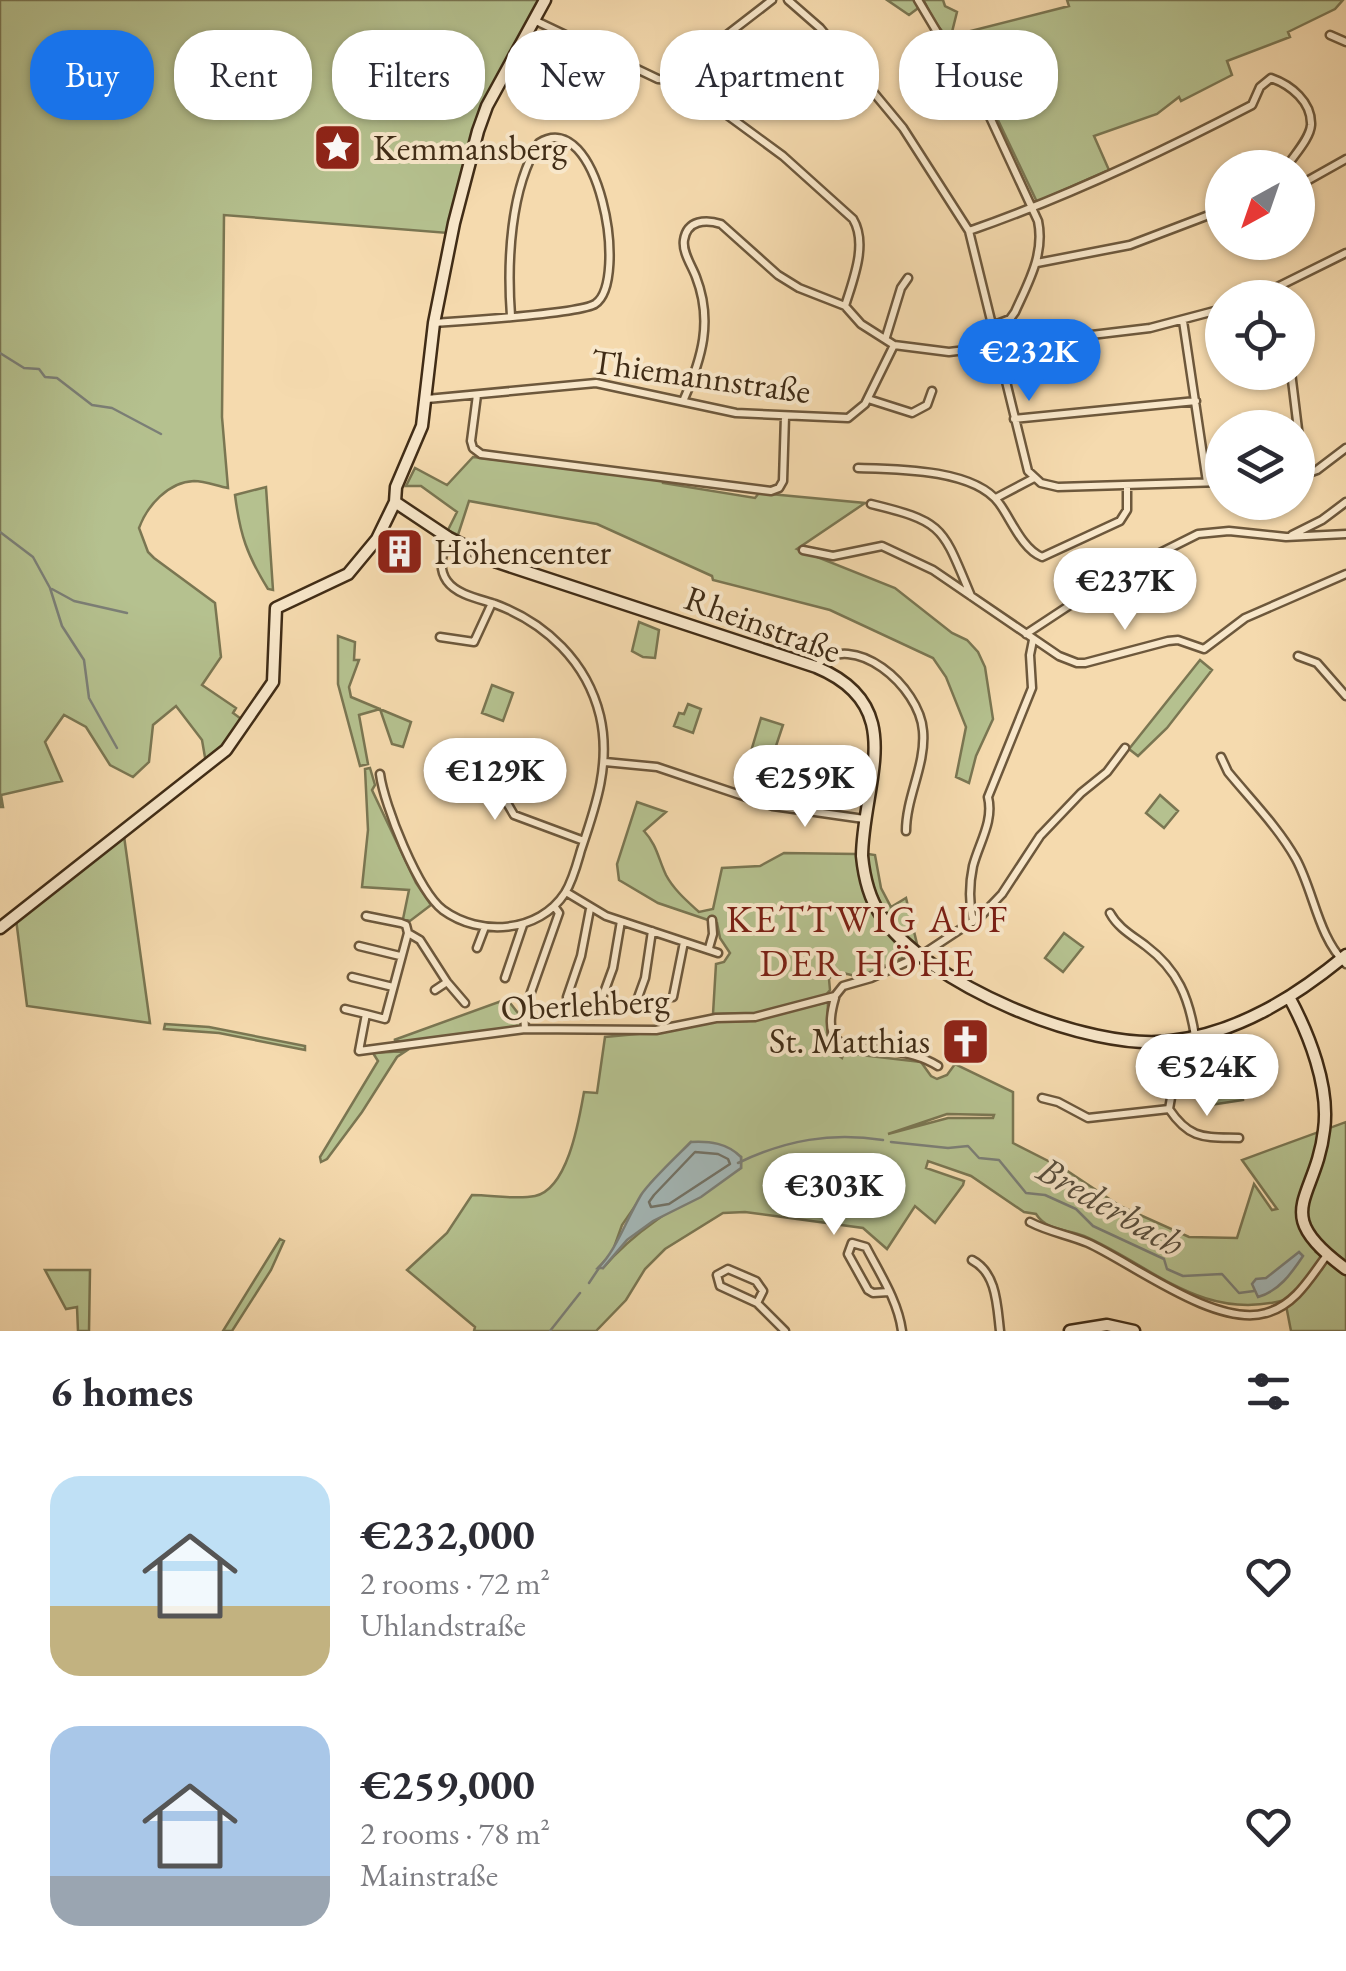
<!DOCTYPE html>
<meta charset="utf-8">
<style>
body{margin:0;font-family:"EB Garamond",serif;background:#f7f7f7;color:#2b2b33;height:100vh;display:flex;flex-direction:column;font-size:38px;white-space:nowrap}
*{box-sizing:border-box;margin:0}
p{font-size:32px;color:#7c7c81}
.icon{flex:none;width:55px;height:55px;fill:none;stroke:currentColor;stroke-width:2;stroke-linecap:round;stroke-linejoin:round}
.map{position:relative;height:1331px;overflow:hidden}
.drawer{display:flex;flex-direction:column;background:#fff;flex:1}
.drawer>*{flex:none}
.guide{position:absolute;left:30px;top:30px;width:1288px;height:90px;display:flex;gap:20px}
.needle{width:65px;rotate:220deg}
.tools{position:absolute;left:1205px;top:150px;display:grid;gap:20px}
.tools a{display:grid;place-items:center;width:110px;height:110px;border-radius:50%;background:#fff;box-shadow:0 2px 8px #0004;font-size:50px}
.price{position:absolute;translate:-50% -85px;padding:0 22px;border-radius:35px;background:#fff;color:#222;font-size:32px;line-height:65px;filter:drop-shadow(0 2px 5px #0008)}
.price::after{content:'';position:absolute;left:50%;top:60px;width:30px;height:22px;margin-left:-15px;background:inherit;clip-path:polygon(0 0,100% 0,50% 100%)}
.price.on{background:#1a73e8;color:#fff}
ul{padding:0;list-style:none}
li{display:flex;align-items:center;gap:30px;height:250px;padding:0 50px}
li span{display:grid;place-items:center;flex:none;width:280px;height:200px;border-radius:30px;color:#555}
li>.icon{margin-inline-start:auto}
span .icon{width:120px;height:120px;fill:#fffc;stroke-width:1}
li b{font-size:42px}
h2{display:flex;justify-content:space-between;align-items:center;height:120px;padding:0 50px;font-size:42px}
.tag{padding:0 35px;border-radius:40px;background:#fff;box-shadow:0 2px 8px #0004;font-size:35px;line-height:90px}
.tag.on{background:#1a73e8;color:#fff}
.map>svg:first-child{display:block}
</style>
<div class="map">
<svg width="1346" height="1331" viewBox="0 0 1346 1331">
<rect width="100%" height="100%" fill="#f5daae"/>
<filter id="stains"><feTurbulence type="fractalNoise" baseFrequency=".002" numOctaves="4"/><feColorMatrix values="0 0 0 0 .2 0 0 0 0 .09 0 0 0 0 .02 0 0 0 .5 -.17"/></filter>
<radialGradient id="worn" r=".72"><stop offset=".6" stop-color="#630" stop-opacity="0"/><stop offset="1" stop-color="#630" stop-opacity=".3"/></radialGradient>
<path fill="#b5c18f" stroke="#7a7652" stroke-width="2.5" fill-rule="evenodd" d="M0,0h543l-58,105 -37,128 -224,-18 -2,202 6,71c-11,-2 -23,-7 -34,-7 -26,1 -47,25 -55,47l9,24 6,6 61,45 6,54 -19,28 34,23 -3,5 11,8 -20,28 -18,14 -4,-23 -26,-34 -23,19 -4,37 -16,15 -23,-12 -24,-38 -22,-12 -19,27 17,39 -61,14 2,12h-3z
M887,0h56l2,6 12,6 -6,24 118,-30 -2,-6h276l-8,9 -47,23 2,5 -63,24 5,14 -51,26 -2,-4 -22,17 -63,22 15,34 -72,32 -62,-130 -41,-51 -9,-18 -16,12z
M473,457l190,22v4l92,15 4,-5 106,10 -68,46 98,39 57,45 15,7 11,12 7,15 8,52 -17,37 -7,27 -13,-6 10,-50 -20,-50 -13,-19 -103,-48 -117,-30 -1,-4 -115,-52 -128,-23 -11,34 -10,-5 9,-18 -36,-26h-15l9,-18 32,17z
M266,487l7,103 -5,-1c-21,-34 -28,-54 -33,-94z
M639,622l20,8 -4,28 -12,-1 -11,-6z
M338,636l17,6 -1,18h5l-10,27 2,10 60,25 -8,25 -11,-3 -12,-35 -21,6 9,49 -8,2 -22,-82z
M1200,660l12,10 -45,58 -29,28 -9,-7z
M492,685l21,8 -10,28 -21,-8z
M688,704l13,5 -8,24 -19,-7 5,-13 5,1z
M761,718l22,7 -10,30 -21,-7z
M370,768l5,17 -3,5 44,93 15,22 -21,16 -7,-2 6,-29 -47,-3 6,-57 -3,-61z
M1160,795l18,16 -14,17 -18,-15z
M637,802l29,10 -22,19c13,14 14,27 22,44 8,15 21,26 33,37l14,-3 9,-41 38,-2 24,-13 72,1c4,44 18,65 46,96v8l-43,19 -24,-6 -6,8 1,11 -4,5 -68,18 -45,1 3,-50 8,-2 6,-9 -10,-15 -3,-15 -59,-20 -39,-23 -2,-16z
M124,836l26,187 -123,-17 -11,-87z
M868,854l7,1 6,33 10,19 15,-9 11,46c-29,-17 -49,-56 -49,-90z
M1064,933l19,14 -20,25 -18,-14z
M507,999l14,18v9l-112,16 -15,-2z
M828,1002l-1,33 11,14 -5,2 9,7 2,-5 77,9 10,14 6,3 10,-4 8,-11 58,28v51l53,27 54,36 69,31 48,1 17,-54 18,26 5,-1 -35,-49 104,-38v139l-24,-17 -6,8 30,23v56h-55l-6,-31c-84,22 -132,-34 -201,-64 -18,-7 -37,-5 -48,-22l-12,-2 -53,-36 -43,-15 -2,7 38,13 -1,4 -28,38 -20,-17 -28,43 -24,-21 -118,-16 -22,1 -58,36 -20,20 -19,31 -30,31h-122l1,-4 -68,-57 40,-37 25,-38c20,0 44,5 63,1 33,-7 44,-76 49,-104l13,1 8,-56 53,-5 59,-11h30zM947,1114l47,1 -1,3h-45l-60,16zM691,1142l50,15v11c-50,30 -101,56 -138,100l-4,-1 13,-14 10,-28 29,-42z
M165,1024l44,3 96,19v4l-86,-17 -55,-4z
M406,1051l-9,6 -35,55 -35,47 -6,3 -1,-5 58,-96 -5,-8z
M1241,1082l2,18 -33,5 -2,-19z
M280,1239l4,2 -13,29 -39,61h-9z
M45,1270h45l-1,61h-11l-1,-24 -11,2z"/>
<path fill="#a3b7b7" stroke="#7b7f77" stroke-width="2.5" d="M691,1142c19,-1 36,1 50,15v11l-40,29 -48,24 -26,19 -24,28h-5c18,-17 28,-48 43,-73 9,-14 37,-40 50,-53z
M1299,1252l4,4c-12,18 -24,35 -45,41l-6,-13 4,-5 10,-1z"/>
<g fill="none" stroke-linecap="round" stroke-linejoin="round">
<path stroke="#727266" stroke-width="2.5" d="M695,1152l23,2 10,5 2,5 -61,40 -18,3 -2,-5 5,-7z"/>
<path stroke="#7b7f77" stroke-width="2.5" d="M0,353l24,15 15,1 6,8 12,1 35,27 20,3 49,26
M0,532l33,25 17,31 12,38 22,34 5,38 28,50
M52,589l22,12 53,12
M891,1142l57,6 20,-2 11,12 20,2 27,33 19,2 31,14 17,17 71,33 3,10 16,7 39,-2 17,19 15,-2
M738,1163c48,-23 93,-31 145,-23
M589,1283l10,-15
M550,1331l30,-38"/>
<defs>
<path id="street" d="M788,0l32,28 83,100 66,103 59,240 13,12 17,4 164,-5
M918,0l25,42 27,32 68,147c7,33 -10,62 -23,91l-5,7 -18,7
M534,20l124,59 23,2
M1330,35l16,7
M681,81l102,75 70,63c15,25 0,61 -8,87l16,18 33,21 55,7 201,-24 72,-19
M681,81l34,-37 57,-44
M1298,186l48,-27
M969,231c98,-34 191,-78 283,-126l8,-18 11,-9c20,7 41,24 40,47 -1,14 -18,31 -25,43
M1037,263l93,-18 92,-35
M1255,298l91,-45
M1183,321l24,161
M434,323c28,-2 145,-9 161,-19 35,-23 3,-198 -56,-161 -29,45 -32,120 -28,173
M886,337l15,-49 7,-10
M1291,372l11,90 5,12
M477,395l-6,46 2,7 8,6 290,37 8,-3 4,-7 2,-65
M427,399l169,-16 140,30 112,5 17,-14 29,-59
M684,399c18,-41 29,-78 12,-122 -4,-11 -14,-25 -12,-37 3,-20 22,-21 37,-16l57,51 21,13 46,18
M868,399l44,14 15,-8 5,-14
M1014,419l182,-18
M858,468c39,1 116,1 141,35 12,16 23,46 43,54l78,-36 7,-11v-23
M1298,477l19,-7 29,-22
M996,498l38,-20
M871,504c74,18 71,23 100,92
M1292,535l30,-15 24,-18
M803,550l30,6 49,-10 51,24 126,86 18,7h8l83,-22 10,-1 26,9 41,-31 101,-44
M1026,634l88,-58 84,-42 31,-3 57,6 60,-3
M440,637l34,5 18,-39
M1298,656l19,7 29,33
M816,666c37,-38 104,21 107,65 3,34 -17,66 -17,100
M515,750l-13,16 -6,18 18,31 70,26
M1221,757l7,15c23,28 50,55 68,87 18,33 22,78 50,105
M605,762l52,5 116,39 91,13
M380,774c4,31 38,117 63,136 37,27 96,23 122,-17 8,-13 12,-29 16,-43 15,-44 30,-87 19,-134 -13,-54 -54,-93 -105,-112 -15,-5 -38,-9 -48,-23 -10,-14 -4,-29 2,-43
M566,892l40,24 112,37
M1110,913c8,15 23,23 36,33 32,24 43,52 49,90
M366,916l35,7 5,2 2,8
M973,922c-4,-19 -4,-37 0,-56 6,-23 21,-45 15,-69l44,-109 -2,-33 3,-15
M359,946l41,10
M477,948l8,-21
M709,948l4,-14 -1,-14
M352,977l41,10
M505,978l18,-53
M435,990l12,-8
M567,997l14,-41 9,-47
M673,997l11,-55
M835,998c-15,51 11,48 50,52 20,2 37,6 53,16
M465,1003l-18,-21 -27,-42 -12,-7 -23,86 -19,-5 -7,37 166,-22 131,1 60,-12 39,-1 80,-21 8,-10 28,-8 49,-22 62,-41 20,-21 38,-58 41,-43 26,-21 18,-24
M636,1003l9,-25 7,-47
M345,1009l21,5
M598,1009l15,-41 8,-47
M525,1029l-1,-17 35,-99 -5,-7
M1169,1042l3,50 -3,17c21,31 35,28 70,29
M1042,1098l16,4 30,16 81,-9
M1030,1222c19,10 39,13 58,21 44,20 128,85 178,70 29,-8 44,-35 61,-58
M972,1260c25,13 25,46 28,71
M889,1292l-16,1 -5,-3 -20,-36 4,-11 14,4c14,27 32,54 36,84
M757,1303l6,-12 -7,-10 -28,-12 -11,6 3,11 37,17 28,28"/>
<path id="secondary" d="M395,502l54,36 48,24 319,105c94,39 47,114 46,189 2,20 6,40 18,58 45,70 208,138 291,127 67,-8 124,-44 175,-86
M0,928l226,-178 47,-68 3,-74 72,-34 29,-35 18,-37 1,-15 26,-61 12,-103 20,-100 24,-92 9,-25 58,-106
M1289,997c20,37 41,90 35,133 -8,71 -56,82 22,139
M1070,1331l37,-6 27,6"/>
</defs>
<use href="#street" stroke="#6d583c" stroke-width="11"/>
<use href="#secondary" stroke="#402c16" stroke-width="15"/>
<use href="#street" stroke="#f8e7ca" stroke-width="6"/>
<use href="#secondary" stroke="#f8e7ca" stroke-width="10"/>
</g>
<defs>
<symbol id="sight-square" viewBox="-11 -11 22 22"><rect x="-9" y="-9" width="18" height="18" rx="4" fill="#8f2418" stroke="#f8e7ca"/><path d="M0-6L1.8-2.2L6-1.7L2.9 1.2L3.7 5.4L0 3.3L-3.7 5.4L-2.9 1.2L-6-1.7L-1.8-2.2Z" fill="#fff"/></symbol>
<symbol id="building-square" viewBox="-11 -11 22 22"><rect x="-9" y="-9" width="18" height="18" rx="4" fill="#8f2418" stroke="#f8e7ca"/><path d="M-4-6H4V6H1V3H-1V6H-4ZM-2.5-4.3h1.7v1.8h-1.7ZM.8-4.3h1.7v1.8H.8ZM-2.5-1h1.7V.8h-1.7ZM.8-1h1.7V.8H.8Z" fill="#fff"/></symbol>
<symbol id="church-square" viewBox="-11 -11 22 22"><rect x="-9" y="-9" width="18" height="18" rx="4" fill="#8f2418" stroke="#f8e7ca"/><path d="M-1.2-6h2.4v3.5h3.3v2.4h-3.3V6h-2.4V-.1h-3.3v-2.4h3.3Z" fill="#fff"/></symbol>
</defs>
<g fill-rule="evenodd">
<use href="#sight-square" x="310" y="120" width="55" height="55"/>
<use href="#building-square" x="372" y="524" width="55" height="55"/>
<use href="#church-square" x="938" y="1014" width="55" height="55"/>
</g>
<g text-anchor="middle" stroke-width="8" stroke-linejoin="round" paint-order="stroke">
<g font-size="35" fill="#402c16" stroke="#f8e7ca" text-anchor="start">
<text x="373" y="160">Kemmansberg</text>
<text x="434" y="564">Höhencenter</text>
<text x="930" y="1053" text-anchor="end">St. Matthias</text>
</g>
<g font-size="35" fill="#402c16" stroke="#f8e7ca">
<text transform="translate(701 376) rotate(8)" y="12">Thiemannstraße</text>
<text transform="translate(763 624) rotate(20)" y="12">Rheinstraße</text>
<text transform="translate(585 1004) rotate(-3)" y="12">Oberlehberg</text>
</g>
<g font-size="38" letter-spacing="2.5" fill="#7a1f14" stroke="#f8e7ca">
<text x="868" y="932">KETTWIG AUF<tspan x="868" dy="44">DER HÖHE</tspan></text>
</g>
<g font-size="38" font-style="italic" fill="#594f3e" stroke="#f8e7ca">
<text transform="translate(1111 1206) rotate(30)" y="13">Brederbach</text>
</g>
</g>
<rect width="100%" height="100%" filter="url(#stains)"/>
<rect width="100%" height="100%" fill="url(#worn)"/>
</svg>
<div class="tools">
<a><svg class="needle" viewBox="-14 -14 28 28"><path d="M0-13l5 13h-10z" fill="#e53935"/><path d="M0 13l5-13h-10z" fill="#7c7c81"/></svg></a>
<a><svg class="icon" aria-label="locate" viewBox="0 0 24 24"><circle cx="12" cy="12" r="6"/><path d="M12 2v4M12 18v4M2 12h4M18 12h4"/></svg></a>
<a><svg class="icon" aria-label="layers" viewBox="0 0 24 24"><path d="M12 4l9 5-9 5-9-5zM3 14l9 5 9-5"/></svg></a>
</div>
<b class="price on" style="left:1029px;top:404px">€232K</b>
<b class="price" style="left:1125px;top:633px">€237K</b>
<b class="price" style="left:495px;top:823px">€129K</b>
<b class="price" style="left:805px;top:830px">€259K</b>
<b class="price" style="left:1207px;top:1119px">€524K</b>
<b class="price" style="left:834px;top:1238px">€303K</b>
<div class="guide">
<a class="tag on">Buy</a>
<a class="tag">Rent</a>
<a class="tag">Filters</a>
<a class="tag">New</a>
<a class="tag">Apartment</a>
<a class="tag">House</a>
</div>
</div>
<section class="drawer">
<h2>6 homes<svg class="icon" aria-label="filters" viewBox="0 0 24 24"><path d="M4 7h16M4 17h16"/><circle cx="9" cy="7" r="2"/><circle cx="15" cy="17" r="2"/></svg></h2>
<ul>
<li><span style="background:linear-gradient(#bfe0f5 65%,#c2b280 0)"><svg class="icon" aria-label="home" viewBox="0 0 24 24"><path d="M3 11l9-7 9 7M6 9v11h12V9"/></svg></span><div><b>€232,000</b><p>2 rooms · 72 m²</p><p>Uhlandstraße</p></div><svg class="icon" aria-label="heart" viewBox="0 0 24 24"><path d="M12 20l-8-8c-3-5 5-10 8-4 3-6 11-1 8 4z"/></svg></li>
<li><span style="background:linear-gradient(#a9c7e8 75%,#9aa5b1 0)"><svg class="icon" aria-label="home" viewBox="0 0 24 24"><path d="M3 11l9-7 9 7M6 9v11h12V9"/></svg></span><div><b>€259,000</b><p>2 rooms · 78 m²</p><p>Mainstraße</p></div><svg class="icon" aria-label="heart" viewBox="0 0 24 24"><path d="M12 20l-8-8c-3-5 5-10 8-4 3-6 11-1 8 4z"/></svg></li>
</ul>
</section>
